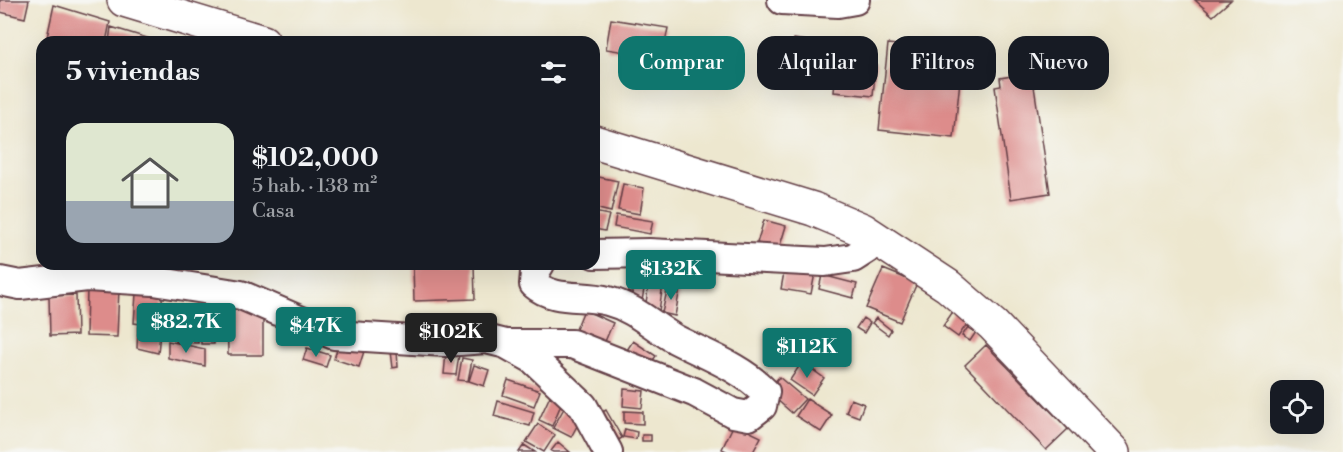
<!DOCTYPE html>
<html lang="es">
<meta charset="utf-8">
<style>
body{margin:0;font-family:"Libre Bodoni",serif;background:#20242c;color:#f1f3f6;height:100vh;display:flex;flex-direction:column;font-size:22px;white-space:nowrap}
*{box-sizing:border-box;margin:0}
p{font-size:20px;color:#9ea1a6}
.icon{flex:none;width:33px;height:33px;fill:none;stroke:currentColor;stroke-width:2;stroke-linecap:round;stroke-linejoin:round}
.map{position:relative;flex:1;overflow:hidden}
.side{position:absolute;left:36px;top:36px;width:564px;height:234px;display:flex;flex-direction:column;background:#171b24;border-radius:18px;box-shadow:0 6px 24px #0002}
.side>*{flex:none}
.banner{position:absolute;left:618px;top:36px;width:570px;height:54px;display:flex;gap:12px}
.tools{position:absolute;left:1270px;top:380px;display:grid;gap:12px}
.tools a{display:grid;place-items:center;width:54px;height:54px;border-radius:12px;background:#171b24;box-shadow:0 6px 24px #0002;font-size:30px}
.price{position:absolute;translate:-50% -51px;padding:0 14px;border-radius:6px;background:#0f766e;color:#fff;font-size:20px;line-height:39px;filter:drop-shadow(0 2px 3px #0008)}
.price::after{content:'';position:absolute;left:50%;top:36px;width:18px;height:14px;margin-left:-9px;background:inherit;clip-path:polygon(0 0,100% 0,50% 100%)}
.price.active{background:#222;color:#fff}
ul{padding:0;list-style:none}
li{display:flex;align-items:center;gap:18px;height:150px;padding:0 30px}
li span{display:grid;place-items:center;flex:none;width:168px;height:120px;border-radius:18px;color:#555}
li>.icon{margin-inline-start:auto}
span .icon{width:72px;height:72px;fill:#fffc;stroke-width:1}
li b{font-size:26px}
h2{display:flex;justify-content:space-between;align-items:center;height:72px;padding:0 30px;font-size:26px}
.pill{padding:0 21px;border-radius:18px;background:#171b24;box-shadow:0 6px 24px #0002;font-size:21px;line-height:54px}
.pill.active{background:#0f766e;color:#fff}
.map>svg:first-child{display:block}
</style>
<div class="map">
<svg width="1343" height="452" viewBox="0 0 1343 452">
<rect width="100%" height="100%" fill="#f6f6f2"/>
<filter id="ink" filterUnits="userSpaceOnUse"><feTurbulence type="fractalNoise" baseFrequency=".0167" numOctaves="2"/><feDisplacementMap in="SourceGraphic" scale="12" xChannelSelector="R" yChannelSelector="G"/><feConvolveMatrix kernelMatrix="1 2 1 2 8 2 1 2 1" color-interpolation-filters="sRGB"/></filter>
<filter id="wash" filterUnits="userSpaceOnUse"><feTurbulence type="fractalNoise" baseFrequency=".008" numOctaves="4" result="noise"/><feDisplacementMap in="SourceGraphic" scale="24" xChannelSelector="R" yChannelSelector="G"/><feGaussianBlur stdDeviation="1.35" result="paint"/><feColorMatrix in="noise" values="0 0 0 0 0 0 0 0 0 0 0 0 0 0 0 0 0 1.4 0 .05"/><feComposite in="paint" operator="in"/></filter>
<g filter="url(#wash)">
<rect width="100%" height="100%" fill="#ede7cf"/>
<g id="blocks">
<path fill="#dd8c8b" d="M0,0h29l-4,18 -25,-6z
M1195,0h36l-18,16z
M54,5l56,17 -4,20h-60z
M611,19l57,9 -6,30 -56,-9z
M111,27l43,13v2h-45z
M794,39l27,4 -4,28 -27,-4z
M839,39l27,3 -2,20 12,1 -3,33 -39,-4z
M888,44l75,8 -9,86 -75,-8z
M1032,73l18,120 -39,6 -16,-112 6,-1 -1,-8z
M594,176l24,5 -7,31 -17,-4z
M623,184l21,4 -4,26 -22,-4z
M594,212l15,3 -4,16 -11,-2z
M616,215l37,6 -3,13 -36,-7z
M764,220l22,6 -7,23 -22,-6z
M413,264h61l1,35 -61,2z
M785,267l30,6 -4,21 -30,-5z
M883,269l34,14 -17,39 -34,-14z
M635,275l11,2 -4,24 -11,-2z
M650,275l14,2 -5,34 -14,-1z
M822,275l35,9 -4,14 -34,-9z
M668,286l12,2 -5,28 -13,-3z
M87,287l32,1 -2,49 -31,-1z
M136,294l26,3 1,30 -29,-4z
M76,295l1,40 -27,1 -1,-40z
M227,304l36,6v45h-35z
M200,305h25v21h-11v18h-13z
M584,310l29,13 -10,23 -29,-12z
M954,310l15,11 -11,16 -15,-11z
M174,313l25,3 -1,27 -22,-1z
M863,318l7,5 -6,10 -8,-5z
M876,318l15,12 -3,5 -16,-12z
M138,327l22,6 -2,20 -21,-5z
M968,327l8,5 -6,9 -8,-5z
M340,340l25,8 -6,19 -25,-8z
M168,341l37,8v17l-37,-8z
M633,341l23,15 -11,15 -22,-15z
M986,345l82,84 -22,21 -81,-85z
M307,348l23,7 -4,12 -23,-7z
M390,351h7l1,16 -6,1z
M446,353l13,2 -3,20 -12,-1z
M462,358l10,2 -4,21 -10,-1z
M802,362l22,16 -12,17 -22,-15z
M474,365l15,5 -5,16 -15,-5z
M779,377l26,22 -13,14 -25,-22z
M508,380l32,11 -6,15 -31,-11z
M624,389l20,2 -2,17 -19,-2z
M550,396l12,6 -10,24 -13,-6z
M807,399l25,16 -11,17 -25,-16z
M851,399l13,5 -5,13 -13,-5z
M498,401l36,11 -4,14 -36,-10z
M567,403l17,10 -13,24 -18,-9z
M606,410l16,28 -7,4 -16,-28z
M624,411l19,1v12l-19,-1z
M538,424l17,11 -11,17 -18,-10z
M734,424l27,13 -8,15h-25l-6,-3z
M625,429l12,3 -1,7 -13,-2z
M642,435h9v6h-9z
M558,442l12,10h-17l-2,-1z
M524,445l11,7h-16z"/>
</g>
</g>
<g filter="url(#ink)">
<use href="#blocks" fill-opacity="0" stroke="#623d44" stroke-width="1.5"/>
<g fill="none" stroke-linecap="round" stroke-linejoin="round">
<defs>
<path id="minor" d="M782,0l56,3 17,-3
M594,254l55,-1 176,9 28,-4 14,-9 -4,-19
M0,281l20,4 67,-8 67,4 87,14 93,40 111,7 41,-3 20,5h66l122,48 39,21 16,3 13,-10 3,-14c-24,-25 -59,-37 -90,-53 -24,-14 -40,-31 -67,-38 -26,-7 -53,1 -74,-17l1,-12 5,-8
M506,344l27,15 50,47 25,46"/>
<path id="major" d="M124,0l139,42
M594,142l219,67 50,21 85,56 45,39 121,127"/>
</defs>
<use href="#minor" stroke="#623d44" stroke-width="32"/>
<use href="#major" stroke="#623d44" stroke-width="36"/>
<use href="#minor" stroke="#fff" stroke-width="28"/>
<use href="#major" stroke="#fff" stroke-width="33"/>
</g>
</g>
</svg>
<div class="tools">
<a><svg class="icon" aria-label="locate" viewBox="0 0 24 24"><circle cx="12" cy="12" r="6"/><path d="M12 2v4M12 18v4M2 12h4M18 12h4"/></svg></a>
</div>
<b class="price" style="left:671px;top:301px">$132K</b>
<b class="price" style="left:186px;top:354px">$82.7K</b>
<b class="price" style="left:316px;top:358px">$47K</b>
<b class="price active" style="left:451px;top:364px">$102K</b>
<b class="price" style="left:807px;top:379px">$112K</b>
<div class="banner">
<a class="pill active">Comprar</a>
<a class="pill">Alquilar</a>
<a class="pill">Filtros</a>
<a class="pill">Nuevo</a>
</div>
<section class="side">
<h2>5 viviendas<svg class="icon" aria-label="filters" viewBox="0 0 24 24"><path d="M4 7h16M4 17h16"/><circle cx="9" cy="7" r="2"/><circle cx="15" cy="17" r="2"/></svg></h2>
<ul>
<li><span style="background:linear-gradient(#dfe7d0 65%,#9aa5b1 0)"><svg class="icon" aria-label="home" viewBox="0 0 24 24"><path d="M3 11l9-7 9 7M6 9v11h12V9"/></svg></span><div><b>$102,000</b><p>5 hab. · 138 m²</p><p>Casa</p></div></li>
</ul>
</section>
</div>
